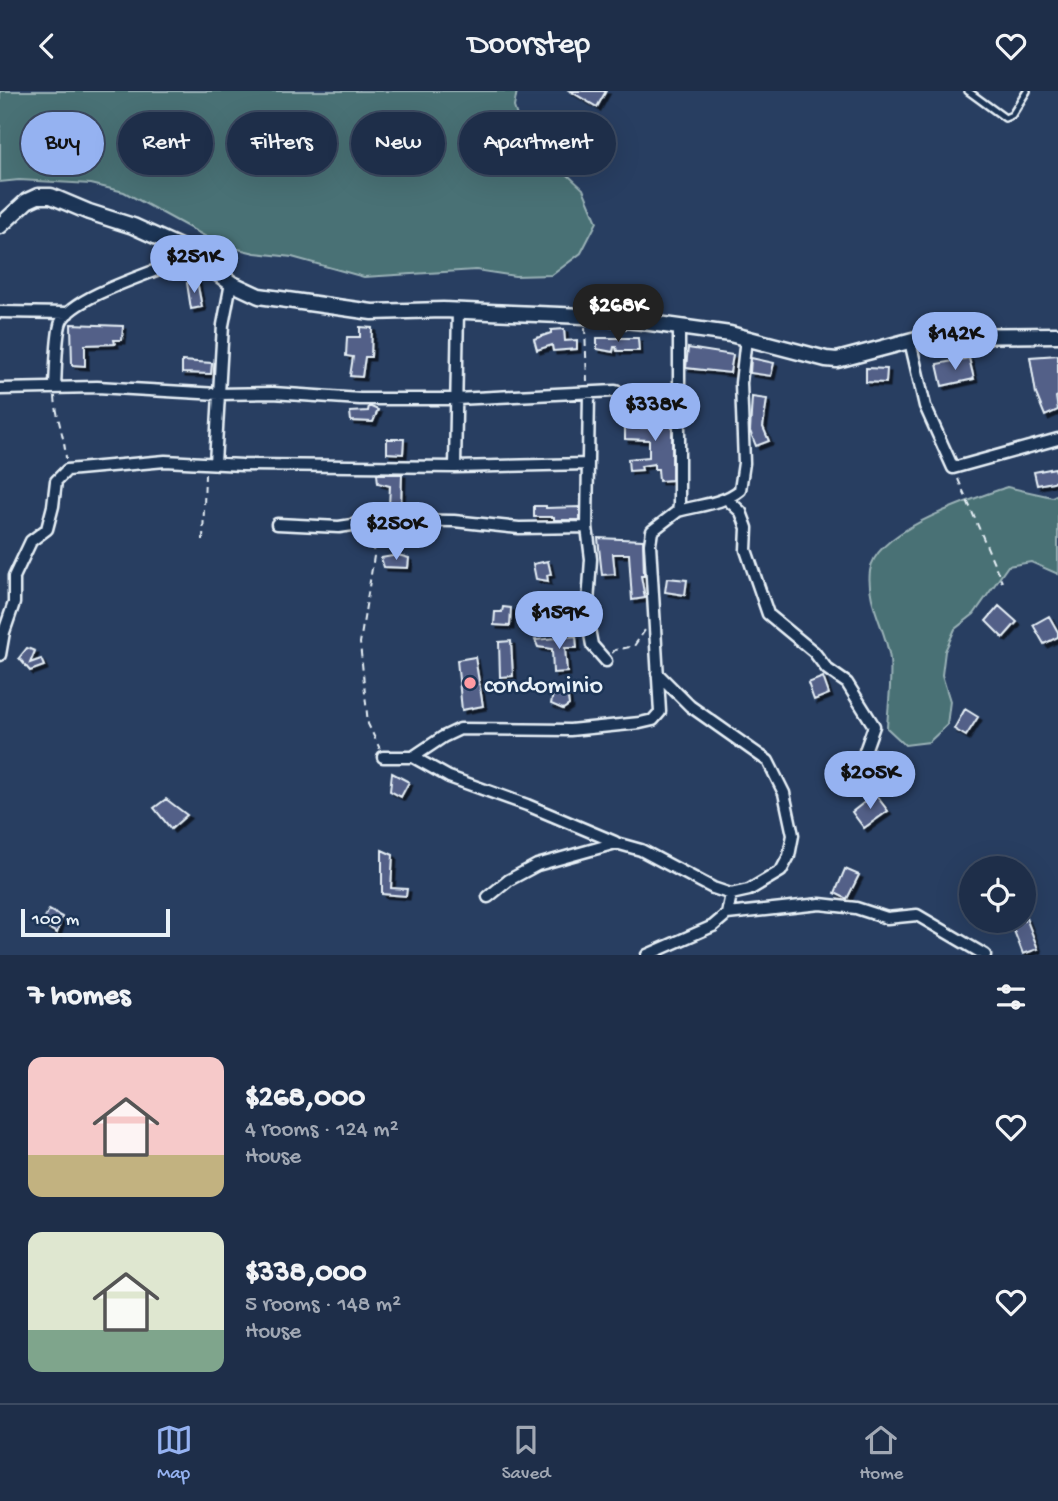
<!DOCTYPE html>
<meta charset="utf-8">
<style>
body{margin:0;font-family:"Gochi Hand",sans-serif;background:#263650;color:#f1f3f6;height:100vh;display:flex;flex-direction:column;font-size:26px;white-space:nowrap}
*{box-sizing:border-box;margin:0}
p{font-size:23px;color:#a1a8b4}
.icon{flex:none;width:38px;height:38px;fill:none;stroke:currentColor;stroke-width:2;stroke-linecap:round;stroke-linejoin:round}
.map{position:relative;height:864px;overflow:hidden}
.panel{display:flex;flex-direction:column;background:#1e2e49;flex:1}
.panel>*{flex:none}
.hud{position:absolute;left:21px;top:21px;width:700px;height:63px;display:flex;gap:14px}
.fabs{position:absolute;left:959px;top:765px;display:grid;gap:14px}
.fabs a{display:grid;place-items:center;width:77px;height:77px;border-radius:50%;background:#1e2e49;box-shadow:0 7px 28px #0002,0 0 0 2px #3c4a61;font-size:35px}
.scale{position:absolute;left:21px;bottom:18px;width:149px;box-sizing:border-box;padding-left:7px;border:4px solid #e8f1f8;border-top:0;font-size:19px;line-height:24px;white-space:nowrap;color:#e8f1f8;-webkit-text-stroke:5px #1d3557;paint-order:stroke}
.price{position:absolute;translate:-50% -60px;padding:0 16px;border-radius:24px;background:#95b2f1;color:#111;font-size:23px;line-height:46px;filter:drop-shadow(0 2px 4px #0008)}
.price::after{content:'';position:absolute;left:50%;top:42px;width:21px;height:16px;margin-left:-10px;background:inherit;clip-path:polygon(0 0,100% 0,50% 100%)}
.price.on{background:#222;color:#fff}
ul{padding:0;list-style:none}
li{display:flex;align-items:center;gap:21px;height:175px;padding:0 28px}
li span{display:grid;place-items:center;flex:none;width:196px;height:140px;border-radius:14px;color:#555}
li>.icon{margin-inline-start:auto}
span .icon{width:84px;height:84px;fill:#fffc;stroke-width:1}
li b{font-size:30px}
h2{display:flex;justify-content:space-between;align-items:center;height:84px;padding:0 28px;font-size:30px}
.chip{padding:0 24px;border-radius:32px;background:#1e2e49;box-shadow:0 7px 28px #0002,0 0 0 2px #3c4a61;font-size:24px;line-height:63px}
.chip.on{background:#95b2f1;color:#111}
header{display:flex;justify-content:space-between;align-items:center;height:91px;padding:0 28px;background:#1e2e49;font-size:32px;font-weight:600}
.tab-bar{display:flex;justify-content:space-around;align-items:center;height:98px;border-top:2px solid #3c4a61;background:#1e2e49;font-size:19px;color:#a1a8b4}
.tab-bar a{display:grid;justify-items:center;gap:4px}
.tab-bar .on{color:#95b2f1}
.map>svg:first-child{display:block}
</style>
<header><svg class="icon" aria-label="back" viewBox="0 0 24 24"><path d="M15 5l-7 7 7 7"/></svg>Doorstep<svg class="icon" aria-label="heart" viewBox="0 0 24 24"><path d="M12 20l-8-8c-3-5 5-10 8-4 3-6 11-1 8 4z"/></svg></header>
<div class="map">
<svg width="1058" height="864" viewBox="0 0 1058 864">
<defs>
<filter id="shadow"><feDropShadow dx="3.5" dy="3.5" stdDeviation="0" flood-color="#0009"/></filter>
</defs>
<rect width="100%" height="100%" fill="#283e61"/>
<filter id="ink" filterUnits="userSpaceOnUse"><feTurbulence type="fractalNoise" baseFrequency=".0143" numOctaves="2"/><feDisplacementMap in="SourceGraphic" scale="14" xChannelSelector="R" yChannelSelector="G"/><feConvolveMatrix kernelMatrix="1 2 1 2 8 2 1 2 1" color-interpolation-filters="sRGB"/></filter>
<g filter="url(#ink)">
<path fill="#4a7174" stroke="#99b1b6" stroke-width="2" d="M0,0h517l-3,16 11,34 32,24 26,24 14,33 -16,31 -29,22 -37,1 -39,-6 -112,7 -72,-20 -37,-4 -34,-8 -97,-53 -33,-8 -72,-4 -19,2z
M1007,396l45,10 6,-3v80l-27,-12 -23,4 -34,48 -19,15 -10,22 -3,24 8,26 -3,24 -18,17 -24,3 -18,-17c1,-22 5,-46 3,-69 -4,-30 -24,-57 -20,-88 5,-41 103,-72 137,-84z"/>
<path fill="#526088" stroke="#e8f1f8" stroke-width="2" filter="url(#shadow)" d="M570,0h36l-9,16z
M197,190l5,26 -11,2 -4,-26z
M71,233l52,2 -1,14h-8l1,4 -30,1v21l-13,-1z
M360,236l12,1 -1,29h-6l-3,20 -12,-1 3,-19 -7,-1 1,-19h13z
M564,238l1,12 12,-1v9l-24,2 -1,-6 -15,5 -3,-11 17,-6v-3z
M597,247h41l1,13h-22l-1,-4h-2l-1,5 -16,-3z
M688,257l45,7 -3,18 -44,-5z
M1058,264v41l-2,1 2,13 -13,6 -9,-22 -6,-37z
M751,267l23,5 -3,13 -21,-3z
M969,267l5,21 -32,7 -5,-22z
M182,270l30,2 -1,11 -29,-1z
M866,277l21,1 -1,14 -20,-1z
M752,306l15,2 -4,28 6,14 -13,5 -6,-15z
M369,315l9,4 -5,12 -22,-1 -1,-9 18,-1z
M650,317l22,2v70l-13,1 -1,-12h-4v-5l-13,2 1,4 -13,1 -1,-12 21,-2v-17l-24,-1v-12l24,1z
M387,348h17l-1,15 -16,-1z
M1055,377l3,13 -21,4 -3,-13z
M377,383h25l-1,33 -12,-1 1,-20 -12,-3z
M534,415h12v2l34,-1v13h-26v-3h-20z
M598,447l45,2 1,36h-3l4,22 -13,2 -3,-46h-16l2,20 -13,1z
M398,464l11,3 -1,10 -24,-1 -3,-9z
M548,470l3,13 -4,1 1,6 -12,-2 -3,-15z
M667,487l20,2 -2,15 -20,-3z
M999,515l18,16 -14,16 -17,-17z
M503,516l8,1 -1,18 -16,-1 1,-13h7z
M1049,525l9,16v5l-14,7 -11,-19z
M576,545l1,12h-12l2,24 -14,1 -1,-24 -14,-2 -3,-7z
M511,550l2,35 -13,1 -1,-35z
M27,557l8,3 -5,12 11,-4 3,7 -14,5 -11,-13z
M475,566l8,49 -21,4 -5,-50z
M823,586l6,17 -15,6 -6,-17z
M554,597l13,3 2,14 -6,4 -12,-5z
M965,618l13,8 -12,19 -12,-7z
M392,682l17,9 -8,15 -11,-6z
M875,703l13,17 -24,17 -12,-16z
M166,708l21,16 -16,14 -17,-21z
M382,759l11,5 -2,33 16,1 -1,7 -24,-2z
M845,778l14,6 -12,24 -12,-6z
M49,819l13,7 -5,16 -16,-9z
M1024,827h2l12,31 -15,5 -12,-31 13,-2z"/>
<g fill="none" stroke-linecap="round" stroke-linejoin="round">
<defs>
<path id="lane" d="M968,0l37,27 7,-3 15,-24"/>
<path id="street" d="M0,221l68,1
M910,250l15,65 28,62 105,-29
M55,295c1,-15 1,-51 6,-64 11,-27 105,-53 133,-67
M0,298l97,-2 121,7 55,-1 87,6h96l159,-8 25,8 38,4
M589,302l-2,134 4,32 -4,59 5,27 14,16
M215,372l8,-138 8,-42
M455,376l132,-3
M728,409l13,12 6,16 -1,22 22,64 46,38 13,17 20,14 27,43 -9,25 19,12
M678,420c21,-6 45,-7 62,-21l4,-27 -3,-80 5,-45
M277,433l62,3 46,-7 69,1 65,7 68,-1
M0,564l4,-23 10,-29v-26l17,-36 16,-12 6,-23 3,-25 11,-11 98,-9 77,4 213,2 3,-157
M383,666h30l30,-20 17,-8 110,1 70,-7 13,-3 7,-8 -10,-168 2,-13 26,-20 1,-6v-179
M413,666l36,20 78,28 88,37
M488,806l21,-17 28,-15 79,-22 25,7 72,38 18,6 18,-4 32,-19 8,-15 4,-21 -9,-42 -16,-32 -78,-55 -33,-33
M727,823l93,-10 36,4 31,10 30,-3 68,40
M647,864l66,-29 14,-12 4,-20"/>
<path id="secondary" d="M0,135l27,-25 11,-5h13l38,16 44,14 51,23 47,34 28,13 113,16 71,-2 141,6 59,6 87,12 96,25 11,1 91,-24 130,-1"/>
</defs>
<use href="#lane" stroke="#e8f1f8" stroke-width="10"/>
<use href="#street" stroke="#e8f1f8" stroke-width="15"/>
<use href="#secondary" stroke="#e8f1f8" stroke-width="19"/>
<path stroke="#e8f1f8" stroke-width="2" stroke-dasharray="7 5" stroke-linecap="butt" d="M585,236l2,54
M55,305c1,22 10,41 11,63
M958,388l44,103
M371,441l3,24 -14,87 8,81 12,25
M203,449l2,-66
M612,562l3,-3 19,-4 11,-16"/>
<use href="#lane" stroke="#1d3557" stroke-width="5"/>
<use href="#street" stroke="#1d3557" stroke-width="10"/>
<use href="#secondary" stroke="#1d3557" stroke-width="14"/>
</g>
</g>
<circle fill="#ff9aa2" stroke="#1d3557" stroke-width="2.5" cx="470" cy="592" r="7"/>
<g text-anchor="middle" stroke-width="5" stroke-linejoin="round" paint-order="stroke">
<g font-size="26" fill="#e8f1f8" stroke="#1d3557" text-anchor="start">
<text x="484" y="601">condominio</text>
</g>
</g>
</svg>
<div class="fabs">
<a><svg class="icon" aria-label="locate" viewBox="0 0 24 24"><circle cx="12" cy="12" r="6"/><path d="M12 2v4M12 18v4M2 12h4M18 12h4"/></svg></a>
</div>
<div class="scale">100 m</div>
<b class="price" style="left:194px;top:204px">$251K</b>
<b class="price on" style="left:618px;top:253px">$268K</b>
<b class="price" style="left:955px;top:281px">$142K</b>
<b class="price" style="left:655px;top:352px">$338K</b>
<b class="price" style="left:396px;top:471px">$250K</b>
<b class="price" style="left:559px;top:560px">$159K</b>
<b class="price" style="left:870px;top:720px">$205K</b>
<div class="hud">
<a class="chip on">Buy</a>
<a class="chip">Rent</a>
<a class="chip">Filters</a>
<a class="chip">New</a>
<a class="chip">Apartment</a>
</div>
</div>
<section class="panel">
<h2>7 homes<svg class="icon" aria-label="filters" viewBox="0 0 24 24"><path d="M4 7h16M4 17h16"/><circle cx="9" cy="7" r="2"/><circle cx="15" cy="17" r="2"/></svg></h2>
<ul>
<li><span style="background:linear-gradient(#f6c9c9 70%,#c2b280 0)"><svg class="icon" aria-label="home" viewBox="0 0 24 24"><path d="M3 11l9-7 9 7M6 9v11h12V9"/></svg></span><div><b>$268,000</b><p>4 rooms · 124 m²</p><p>House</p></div><svg class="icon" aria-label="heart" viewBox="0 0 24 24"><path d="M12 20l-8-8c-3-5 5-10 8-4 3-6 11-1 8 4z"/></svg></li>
<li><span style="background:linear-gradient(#dfe7d0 70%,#7fa58c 0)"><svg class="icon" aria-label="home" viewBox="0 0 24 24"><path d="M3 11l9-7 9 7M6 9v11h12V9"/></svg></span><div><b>$338,000</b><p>5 rooms · 148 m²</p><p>House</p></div><svg class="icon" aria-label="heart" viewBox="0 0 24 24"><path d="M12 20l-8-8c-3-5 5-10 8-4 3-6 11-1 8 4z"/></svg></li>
</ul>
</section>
<nav class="tab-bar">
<a class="on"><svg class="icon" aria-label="map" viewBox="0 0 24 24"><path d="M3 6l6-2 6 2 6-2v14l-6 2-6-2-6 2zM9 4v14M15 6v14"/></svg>Map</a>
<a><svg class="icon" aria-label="saved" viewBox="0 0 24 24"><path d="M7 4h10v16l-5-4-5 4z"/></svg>Saved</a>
<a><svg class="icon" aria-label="home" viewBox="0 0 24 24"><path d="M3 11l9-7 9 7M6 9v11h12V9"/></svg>Home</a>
</nav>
